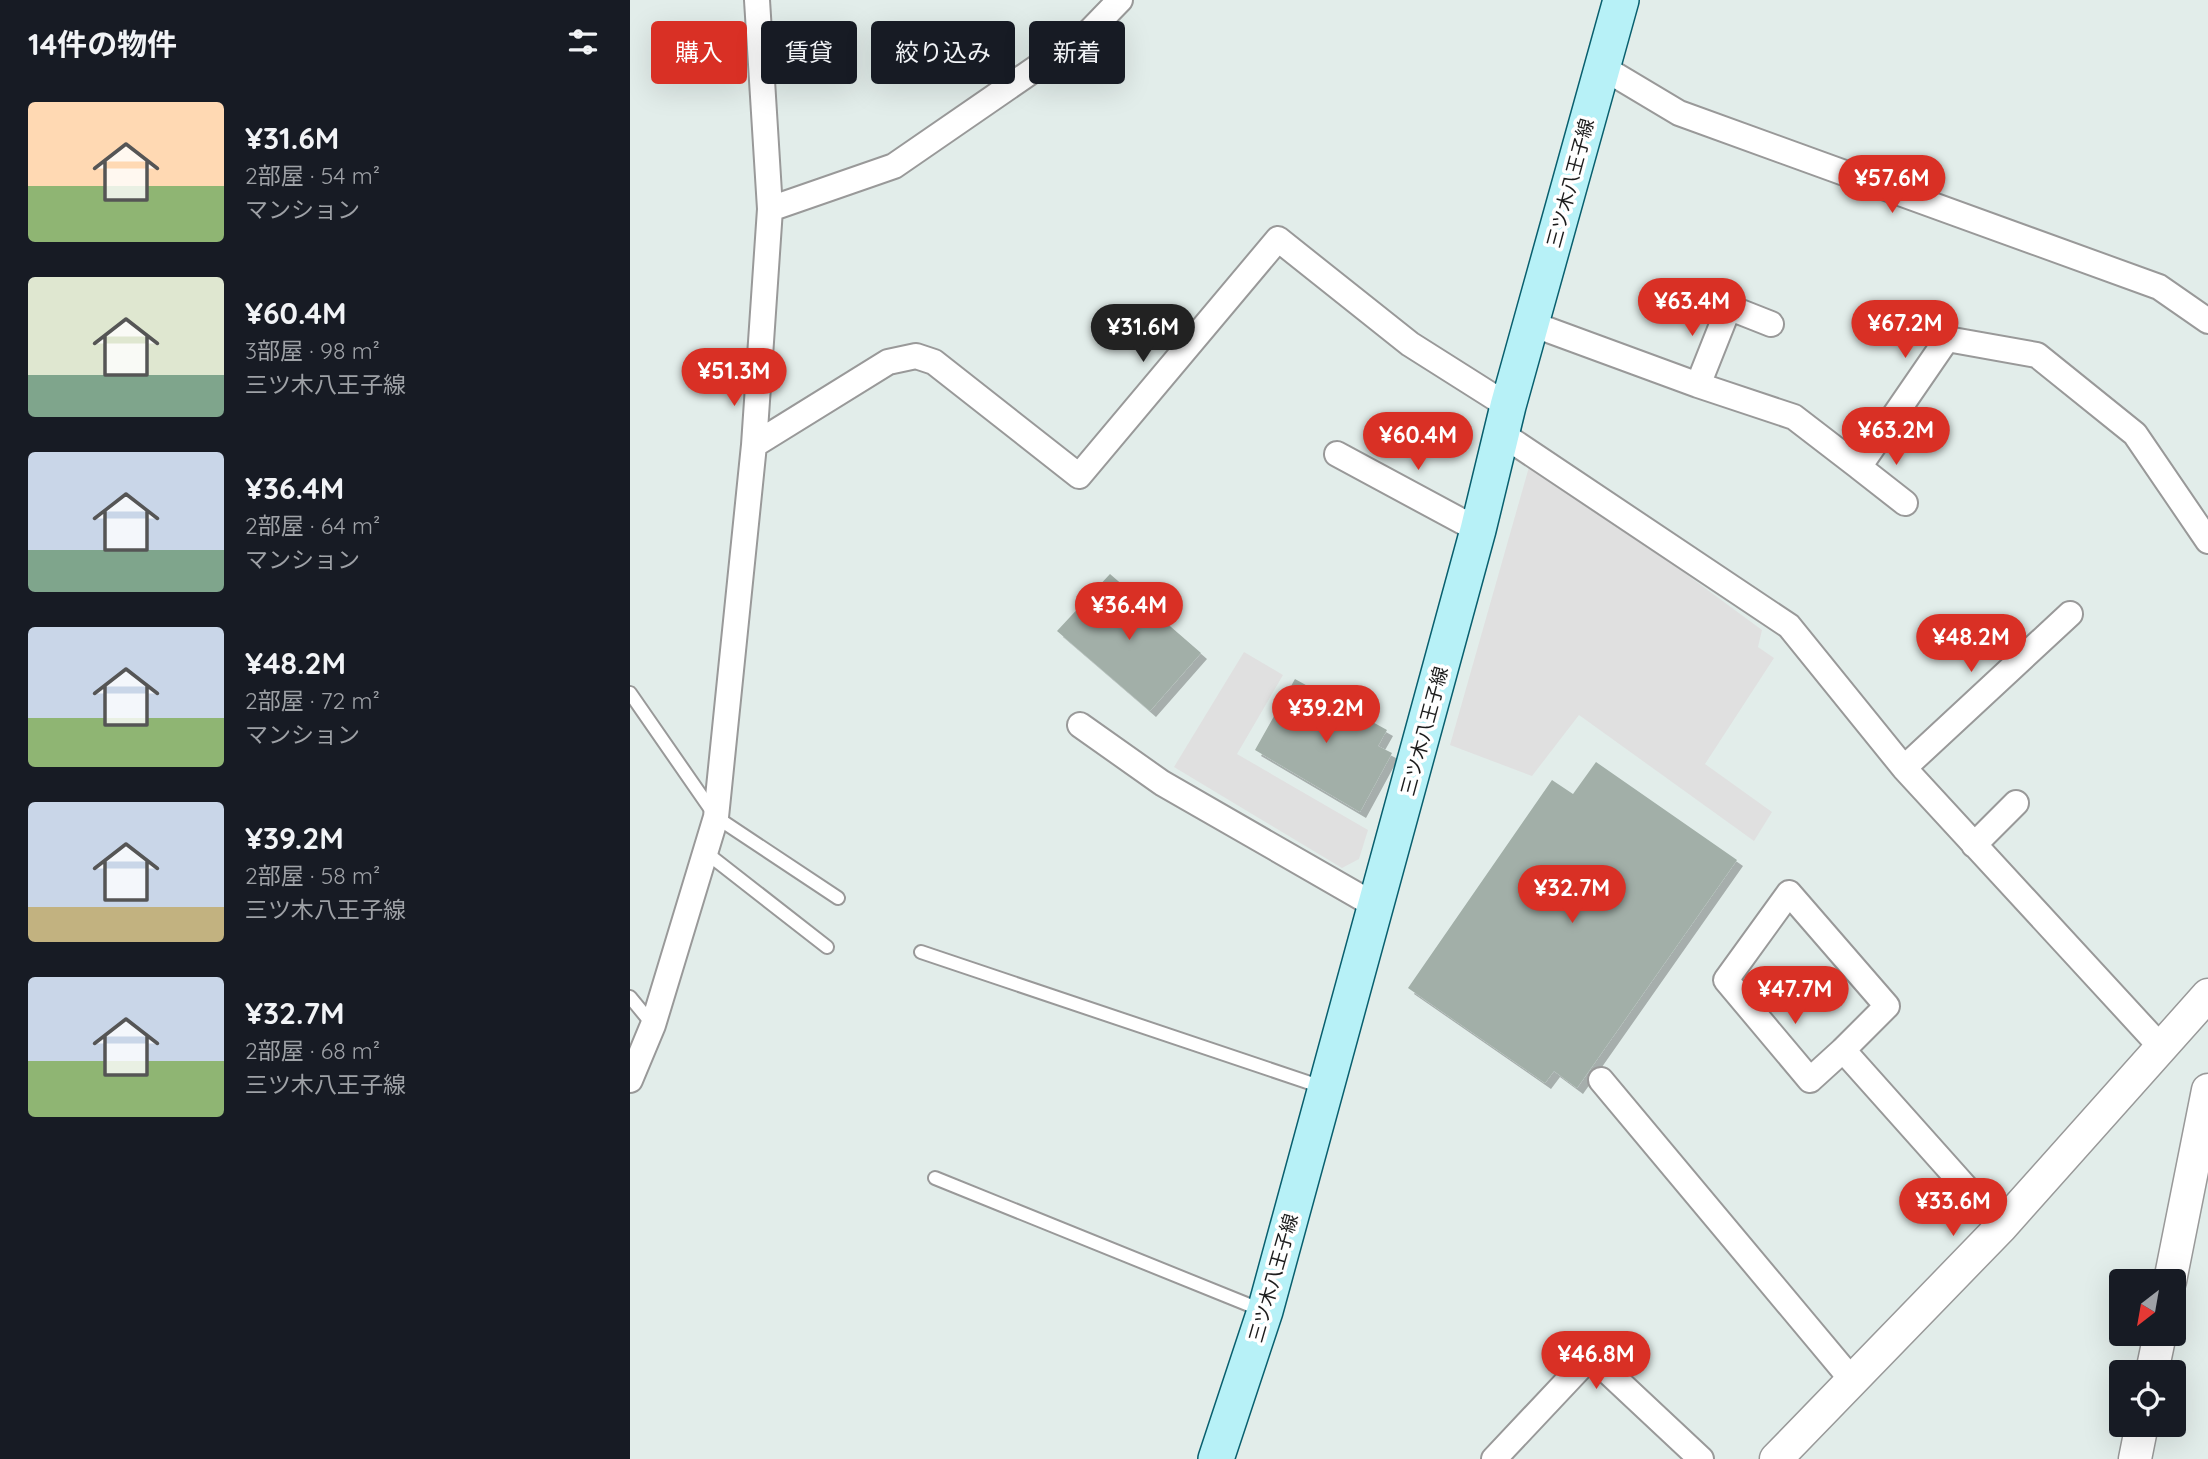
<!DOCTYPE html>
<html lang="ja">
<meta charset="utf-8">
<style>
body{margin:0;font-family:Quicksand,"Noto Sans JP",sans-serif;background:#20242c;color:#f1f3f6;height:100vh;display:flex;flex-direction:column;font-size:26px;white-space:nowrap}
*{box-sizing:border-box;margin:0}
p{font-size:23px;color:#9ea1a6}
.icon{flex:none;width:38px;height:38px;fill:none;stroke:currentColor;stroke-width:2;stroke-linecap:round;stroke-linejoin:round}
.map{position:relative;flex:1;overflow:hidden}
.drawer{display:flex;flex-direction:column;background:#171b24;width:630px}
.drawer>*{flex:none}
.top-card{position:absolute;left:21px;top:21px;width:665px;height:63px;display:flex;gap:14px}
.needle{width:46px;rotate:211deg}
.fabs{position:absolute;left:1479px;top:1269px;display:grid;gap:14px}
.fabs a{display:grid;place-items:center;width:77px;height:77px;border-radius:7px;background:#171b24;box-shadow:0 7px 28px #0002;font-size:35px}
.price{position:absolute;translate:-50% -60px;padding:0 16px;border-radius:24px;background:#d93025;color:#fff;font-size:23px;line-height:46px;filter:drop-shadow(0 2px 4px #0008)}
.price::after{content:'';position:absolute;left:50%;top:42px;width:21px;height:16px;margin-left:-10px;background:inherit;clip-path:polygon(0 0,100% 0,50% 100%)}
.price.on{background:#222;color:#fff}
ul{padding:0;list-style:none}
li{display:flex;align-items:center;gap:21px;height:175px;padding:0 28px}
li span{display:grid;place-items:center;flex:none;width:196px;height:140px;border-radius:7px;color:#555}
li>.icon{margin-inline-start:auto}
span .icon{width:84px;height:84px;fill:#fffc;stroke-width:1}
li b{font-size:30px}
h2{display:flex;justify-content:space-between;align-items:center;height:84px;padding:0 28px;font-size:30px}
.pill{padding:0 24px;border-radius:7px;background:#171b24;box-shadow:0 7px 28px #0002;font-size:24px;line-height:63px}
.pill.on{background:#d93025;color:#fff}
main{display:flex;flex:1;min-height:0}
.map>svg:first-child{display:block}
</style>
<main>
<section class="drawer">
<h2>14件の物件<svg class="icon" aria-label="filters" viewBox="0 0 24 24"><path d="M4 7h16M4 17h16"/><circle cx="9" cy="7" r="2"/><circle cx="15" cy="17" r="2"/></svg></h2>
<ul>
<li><span style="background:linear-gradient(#ffd9b3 60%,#8fb573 0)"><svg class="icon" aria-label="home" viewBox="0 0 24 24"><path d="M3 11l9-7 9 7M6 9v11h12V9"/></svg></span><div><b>¥31.6M</b><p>2部屋 · 54 m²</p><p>マンション</p></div></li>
<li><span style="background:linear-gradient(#dfe7d0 70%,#7fa58c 0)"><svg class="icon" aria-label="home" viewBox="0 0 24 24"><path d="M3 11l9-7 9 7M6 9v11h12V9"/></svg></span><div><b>¥60.4M</b><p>3部屋 · 98 m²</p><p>三ツ木八王子線</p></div></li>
<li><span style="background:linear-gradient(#c9d6e8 70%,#7fa58c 0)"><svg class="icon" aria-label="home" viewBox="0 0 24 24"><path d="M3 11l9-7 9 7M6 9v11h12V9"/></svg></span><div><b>¥36.4M</b><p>2部屋 · 64 m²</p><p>マンション</p></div></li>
<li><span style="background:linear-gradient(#c9d6e8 65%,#8fb573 0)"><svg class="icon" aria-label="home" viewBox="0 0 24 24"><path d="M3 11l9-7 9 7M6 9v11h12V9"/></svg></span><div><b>¥48.2M</b><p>2部屋 · 72 m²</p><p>マンション</p></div></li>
<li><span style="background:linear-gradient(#c9d6e8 75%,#c2b280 0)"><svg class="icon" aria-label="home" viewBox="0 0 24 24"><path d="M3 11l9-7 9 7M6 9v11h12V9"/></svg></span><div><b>¥39.2M</b><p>2部屋 · 58 m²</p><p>三ツ木八王子線</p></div></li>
<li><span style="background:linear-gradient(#c9d6e8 60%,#8fb573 0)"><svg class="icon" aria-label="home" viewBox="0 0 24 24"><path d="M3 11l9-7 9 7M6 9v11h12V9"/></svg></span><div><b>¥32.7M</b><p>2部屋 · 68 m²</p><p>三ツ木八王子線</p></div></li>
</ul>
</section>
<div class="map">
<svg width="1578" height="1459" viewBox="0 0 1578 1459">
<defs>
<filter id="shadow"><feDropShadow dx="6" dy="6" stdDeviation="0" flood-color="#0004"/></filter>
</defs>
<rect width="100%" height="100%" fill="#e2edea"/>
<path fill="#e0e0e0" d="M901,460l231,170 -4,17 16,11 -69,106 67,48 -18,29 -175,-126 -47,61 -82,-31z
M614,652l39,23 -46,79 131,76 -9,29 -17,9 -168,-101z"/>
<path fill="#a2afa8" filter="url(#shadow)" d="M480,574l91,79 -51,58 -93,-80z
M665,679l92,51 -9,16 14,7 -32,59 -105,-62z
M966,762l141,98 -160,228 -23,-17 -9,12 -137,-95 144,-208 21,14z"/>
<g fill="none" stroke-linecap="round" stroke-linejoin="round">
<defs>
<path id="service" d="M0,693l86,124 122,81
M74,851l123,96
M291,952l401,135
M0,997l23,28
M305,1178l329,133"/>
<path id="minor" d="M972,67l77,46 480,174 49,34
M140,209l124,-43 196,-135 30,-31
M1070,296l71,28
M902,324l166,61 96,32 65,50 88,-128 90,16 98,79 73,107
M1068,385l31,-78
M872,434l287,192 115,142 257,279
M124,445l134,-83 28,-6 18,6 145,114 199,-237 132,105 98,62
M707,454l141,76
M1229,467l46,36
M450,725l82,58 214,123
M1274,768l166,-154
M1344,845l42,-42
M1213,1050l44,-44 -98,-113 -63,87 84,100 33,-30 158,177
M0,1080l23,-55 63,-208 38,-372 16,-236 -13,-209
M971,1080l251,300
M864,1459l97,-103 110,103"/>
<path id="tertiary" d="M1540,1281l38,-191
M1522,1372l8,-38
M1146,1459l225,-232 207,-232
M1505,1459l7,-35"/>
<path id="secondary" d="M586,1459l49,-148 213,-781 30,-124 113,-406"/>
</defs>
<use href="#service" stroke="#999" stroke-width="16"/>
<use href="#minor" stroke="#999" stroke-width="28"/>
<use href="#tertiary" stroke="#999" stroke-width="35"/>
<use href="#secondary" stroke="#095f6e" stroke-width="38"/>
<use href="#service" stroke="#fff" stroke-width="12"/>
<use href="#minor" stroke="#fff" stroke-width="24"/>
<use href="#tertiary" stroke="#fff" stroke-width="32"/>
<use href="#secondary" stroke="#b7f1f7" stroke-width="35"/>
</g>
<g text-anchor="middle" stroke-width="7" stroke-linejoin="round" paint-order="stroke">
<g font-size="19" fill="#1c1c1c" stroke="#fff">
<text transform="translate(940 183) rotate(-75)" y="7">三ツ木八王子線</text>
<text transform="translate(794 731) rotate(-75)" y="7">三ツ木八王子線</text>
<text transform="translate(643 1278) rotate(-74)" y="7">三ツ木八王子線</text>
</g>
</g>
</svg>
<div class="fabs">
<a><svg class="needle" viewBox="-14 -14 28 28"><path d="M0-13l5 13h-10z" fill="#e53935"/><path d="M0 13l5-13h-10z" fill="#9ea1a6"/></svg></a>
<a><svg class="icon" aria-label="locate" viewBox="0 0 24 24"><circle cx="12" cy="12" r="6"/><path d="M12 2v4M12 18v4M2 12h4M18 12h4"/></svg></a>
</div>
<b class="price" style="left:1262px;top:215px">¥57.6M</b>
<b class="price" style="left:1062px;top:338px">¥63.4M</b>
<b class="price" style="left:1275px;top:360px">¥67.2M</b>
<b class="price on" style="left:513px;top:364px">¥31.6M</b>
<b class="price" style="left:104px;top:408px">¥51.3M</b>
<b class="price" style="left:1266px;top:467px">¥63.2M</b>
<b class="price" style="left:788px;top:472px">¥60.4M</b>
<b class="price" style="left:499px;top:642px">¥36.4M</b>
<b class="price" style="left:1341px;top:674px">¥48.2M</b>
<b class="price" style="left:696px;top:745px">¥39.2M</b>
<b class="price" style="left:942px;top:925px">¥32.7M</b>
<b class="price" style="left:1165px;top:1026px">¥47.7M</b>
<b class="price" style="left:1323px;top:1238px">¥33.6M</b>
<b class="price" style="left:966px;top:1391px">¥46.8M</b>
<div class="top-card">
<a class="pill on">購入</a>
<a class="pill">賃貸</a>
<a class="pill">絞り込み</a>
<a class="pill">新着</a>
</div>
</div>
</main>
